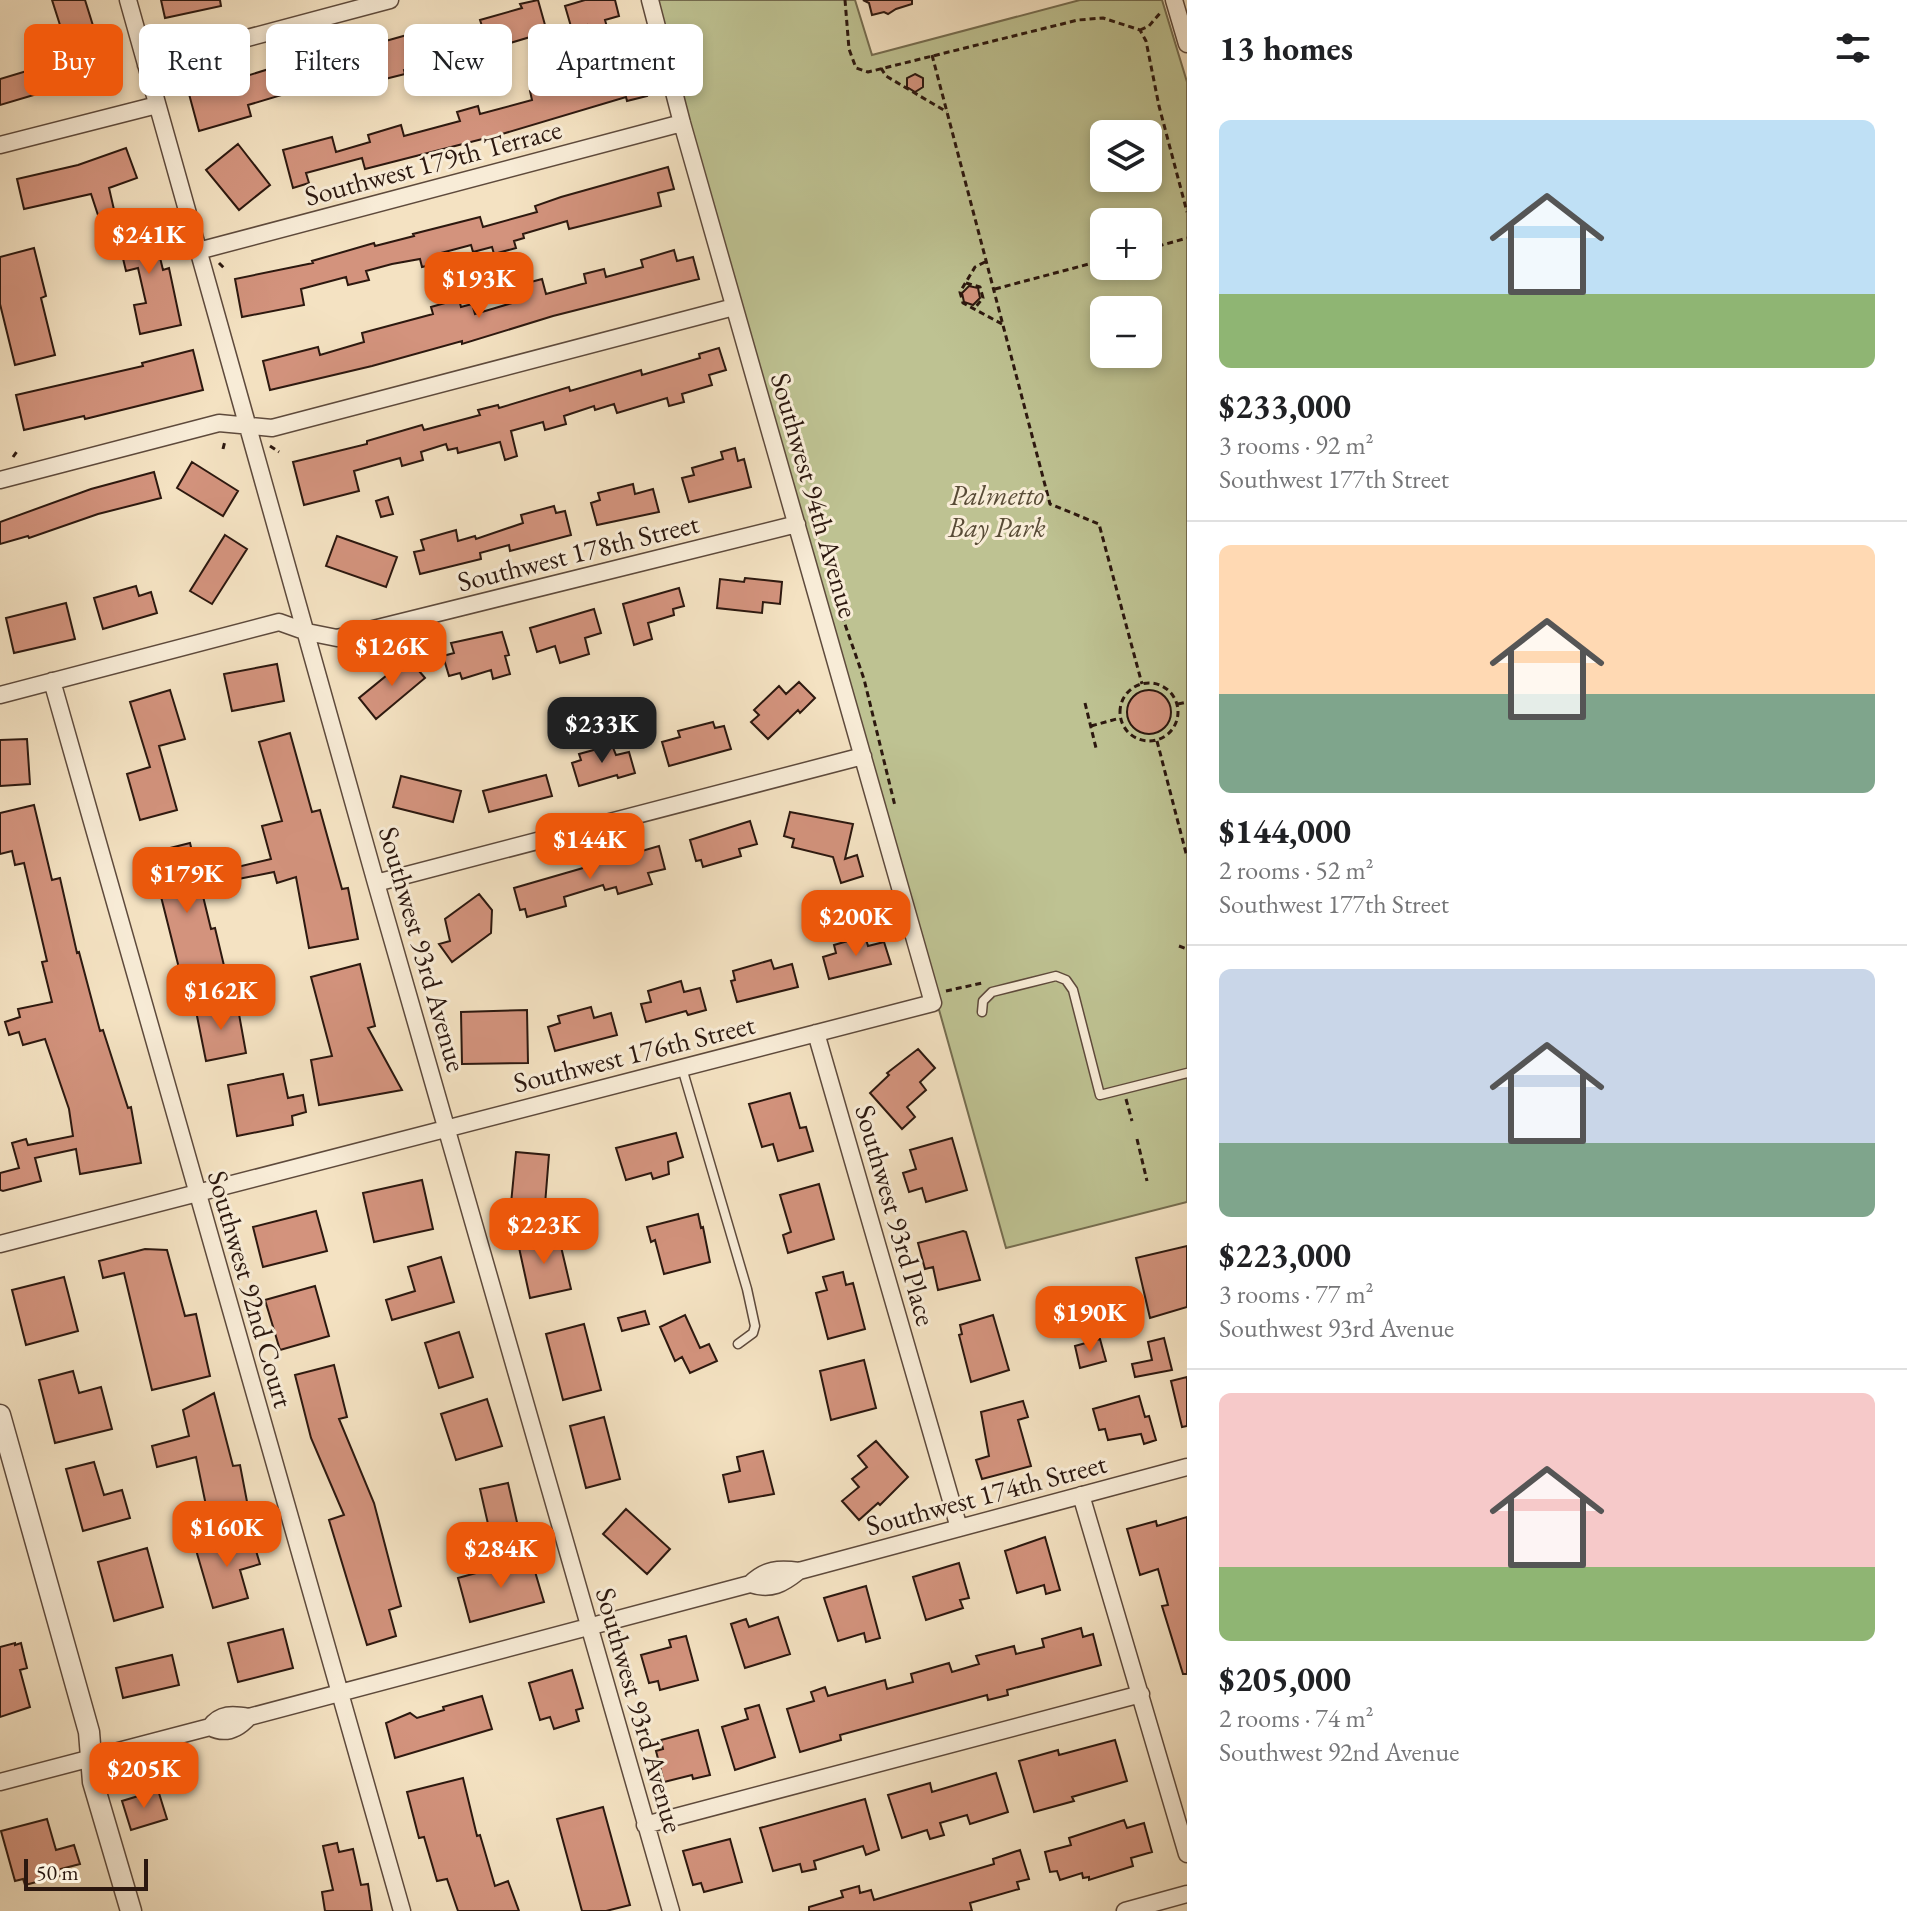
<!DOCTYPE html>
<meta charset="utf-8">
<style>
body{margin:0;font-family:"EB Garamond",serif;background:#f6f6f6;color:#202124;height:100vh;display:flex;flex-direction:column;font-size:30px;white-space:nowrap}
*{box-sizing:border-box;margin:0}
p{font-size:26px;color:#757577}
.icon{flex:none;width:44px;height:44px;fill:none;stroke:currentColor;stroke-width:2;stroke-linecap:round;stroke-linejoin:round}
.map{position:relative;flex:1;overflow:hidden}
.drawer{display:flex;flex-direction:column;background:#fff;width:720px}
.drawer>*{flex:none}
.guide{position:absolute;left:24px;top:24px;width:760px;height:72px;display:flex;gap:16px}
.fabs{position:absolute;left:1090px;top:120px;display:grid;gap:16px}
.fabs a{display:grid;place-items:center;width:72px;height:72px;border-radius:12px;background:#fff;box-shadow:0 4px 12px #0003;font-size:40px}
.scale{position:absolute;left:24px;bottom:20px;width:124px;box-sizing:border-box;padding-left:8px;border:4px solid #2c180f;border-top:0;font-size:22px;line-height:28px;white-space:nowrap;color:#2c180f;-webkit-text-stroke:6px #f8ecd7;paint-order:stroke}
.price{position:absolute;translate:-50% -68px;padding:0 18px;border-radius:16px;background:#ea580c;color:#fff;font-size:26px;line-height:52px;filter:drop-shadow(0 2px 4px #0008)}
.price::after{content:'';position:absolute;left:50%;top:48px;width:24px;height:18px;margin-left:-12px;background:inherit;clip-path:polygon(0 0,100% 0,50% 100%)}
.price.selected{background:#222;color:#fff}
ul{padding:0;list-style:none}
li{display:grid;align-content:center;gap:16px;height:424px;padding:0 32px}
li+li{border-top:2px solid #e0e0e0}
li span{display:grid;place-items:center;height:248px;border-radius:12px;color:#555}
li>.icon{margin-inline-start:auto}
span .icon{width:144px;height:144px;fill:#fffc;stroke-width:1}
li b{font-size:34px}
h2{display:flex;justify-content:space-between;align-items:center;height:96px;padding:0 32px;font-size:34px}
.tag{padding:0 28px;border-radius:12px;background:#fff;box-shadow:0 4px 12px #0003;font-size:28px;line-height:72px}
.tag.selected{background:#ea580c;color:#fff}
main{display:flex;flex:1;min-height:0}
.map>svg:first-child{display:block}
</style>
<main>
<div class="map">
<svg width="1187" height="1911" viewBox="0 0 1187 1911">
<rect width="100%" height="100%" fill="#f4e2c2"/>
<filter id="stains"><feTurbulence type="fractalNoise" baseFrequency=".0025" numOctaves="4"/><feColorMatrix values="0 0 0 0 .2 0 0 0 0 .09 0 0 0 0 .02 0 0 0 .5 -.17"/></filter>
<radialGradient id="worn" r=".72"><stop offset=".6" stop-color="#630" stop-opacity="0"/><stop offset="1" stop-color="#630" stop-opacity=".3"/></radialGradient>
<path fill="#bec292" stroke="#756d50" stroke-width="2" fill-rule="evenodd" d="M659,0h196l17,55 208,-55h82l25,82v1120l-181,46 -348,-1238zM1104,134h44v44h-44zM1104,222h44v44h-44zM1104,310h44v44h-44z"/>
<path fill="#d3937d" stroke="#2c180f" stroke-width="2" d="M52,0h33l25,80 -34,10 -20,-64 4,-1z
M161,0h59l1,6 -56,12z
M538,0l9,32 -47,14 -2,-7 -28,8 3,12 -32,8 -1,-6 -36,9 1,4 -36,9 -3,-12 -38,10 -80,24 3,11 -52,15 -10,-37 131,-41 2,6 106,-30 3,10 51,-13 -2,-6 42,-12 -2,-4z
M585,0h30l4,16 -14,4 2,7 -18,5 -2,-7 -15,5 -7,-24z
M863,0h49v4l-16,5 -8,5 -4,-2 -12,3 -3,-12z
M622,67l3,11 16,-4 6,22 -20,5 -1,-4 -124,37 -137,35 -3,-11 -56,15 3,10 -16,5 -10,-38 49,-13 4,15 34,-10 -2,-7 33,-10 3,11 56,-15 -3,-9 21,-6 2,8 52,-14 -2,-9 21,-6 2,9 37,-11 -2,-6z
M30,70l7,24 -37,11v-26z
M915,74l8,4v9l-8,5 -8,-5v-9z
M238,144l32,41 -31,25 -33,-40z
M126,148l11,30 -28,10 6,26 -16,4 -8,-24 -67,15 -7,-30 61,-14z
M668,167l6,22 -16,4 3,13 -92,23 -2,-8 -44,13 1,4 -10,3 2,7 -22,6 -2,-7 -19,5 -2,-7 -30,8 2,9 -21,5 -2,-8 -28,5 -26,7 3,9 -21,5 -2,-8 -45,12 3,16 -62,12 -7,-38 78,-16 -1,-2 62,-18 1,3 39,-10 -1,-2 67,-17 3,10 54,-15 -2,-6 26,-9z
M150,216l13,54 6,-2 12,57 -41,9 -6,-29 12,-2 -8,-35 -12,3 -11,-46z
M34,248l12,48 -5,2 14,57 -40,10 -15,-61v-47z
M674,250l3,11 16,-4 6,22 -146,37 -91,28v-3l-90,25 -102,24 -7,-29 55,-14 2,8 44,-13 -2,-9 71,-19 -2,-7 28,-8 2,8 11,-3 3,10 37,-11 -6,-17 20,-6 1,3 15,-4 4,15 40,-11 -2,-9 20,-5 2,8 37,-10 -2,-7z
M969,286l9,2 2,10 -7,7 -9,-3 -2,-9z
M719,348l7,22 -17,5 3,10 -30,9 2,8 -15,4 -2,-8 -50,15 -3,-9 -19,6 -1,-4 -30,10 2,8 -21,6 -2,-8 -32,9 6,25 -12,4 -5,-18 -42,11 -1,-5 -9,2 -2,-6 -25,8 2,8 -21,6 -2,-8 -46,13 5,20 -55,14 -11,-43 74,-18v-3l55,-16 2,5 56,-15 -2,-5 20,-5 1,3 70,-21 1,4 71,-21 1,5 58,-17 -1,-4z
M193,350l10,40 -118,29 -1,-3 -60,14 -8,-35 127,-29 -1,-3z
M735,448l3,13 6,-2 7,28 -62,15 -7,-24 12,-3 -2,-7 31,-9 -2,-7z
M192,462l46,29 -15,25 -46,-28z
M154,472l7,26 -63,16 -69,24 -1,-2 -28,8v-22l91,-33z
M633,484l2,10 18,-5 6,23 -62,13 -6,-22 9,-3 -2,-7z
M388,497l5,17 -12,3 -5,-16z
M554,506l2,7 9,-2 6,24 -61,16 -1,-6 -29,8 1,6 -61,15 -6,-22 10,-2 -3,-10 35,-10 2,11 17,-5 1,3 47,-16 -2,-8z
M225,535l22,14 -35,55 -22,-13z
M337,536l60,21 -11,30 -60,-21z
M745,578l37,4 -2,22 -17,-2 -1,11 -45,-5 3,-29 24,3z
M136,586l3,10 12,-4 6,21 -54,16 -9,-31z
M679,588l5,18 -11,3 1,6 -26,8 4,16 -18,6 -11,-41z
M66,603l9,36 -61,14 -8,-35z
M594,609l7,24 -16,5 4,16 -29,9 -5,-17 -18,6 -7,-24z
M502,632l7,23 -4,1 5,18 -17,5 -2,-9 -29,9 -2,-6 -11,3 -6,-20 11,-3 -3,-10z
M408,658l17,20 -49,41 -17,-21z
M277,664l7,37 -52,10 -8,-37z
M799,682l16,16 -15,15 -2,-3 -30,29 -17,-17 8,-7 -5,-5 25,-24 7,8z
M170,690l15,49 -26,7 18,64 -37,10 -13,-46 23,-7 -20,-65z
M1127 712a22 22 0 1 1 44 0a22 22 0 1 1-44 0Z
M713,722l2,6 9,-2 7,23 -62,17 -7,-24 18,-5 -2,-6z
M290,733l22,79 8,-2 22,79 6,-1 10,51 -49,9 -13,-71 -19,6 -3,-11 -46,9 -3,-11 46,-11 -9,-33 20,-5 -23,-79z
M27,739l3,45 -30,2v-46z
M612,745l4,10 13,-3 6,21 -17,5 -1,-3 -38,11 -7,-23 9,-3 -2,-6z
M546,775l6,21 -63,16 -6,-21z
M401,776l60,15 -8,31 -60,-15z
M34,805l18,75 8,-2 17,75 2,-1 21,79 3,-1 25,78 3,-1 10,56 -61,11 -4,-25 -41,9 6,23 -38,10 -3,-1v-17l19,-5 -7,-25 14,-4 2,6 45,-9 -4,-27 -24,-70 -22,6 -4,-13 -10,3 -4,-13 15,-5 -2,-8 34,-7 -10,-40 5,-1 -23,-98 -9,2 -3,-14 -12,3v-41z
M790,812l63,12 -8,35 12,-4 6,21 -22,7 -8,-26 -41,-10 2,-8 -10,-3z
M750,821l7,23 -18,5 2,7 -38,11 -2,-7 -5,1 -6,-21z
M190,843l21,86 4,-1 11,46 -43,10 -33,-131z
M659,846l6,23 -17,4 4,11 -34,10 -2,-7 -11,3 -2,-5 -39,12 2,9 -39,11 -2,-8 -5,1 -6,-22z
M479,894l13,16 -1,23 -39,29 -13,-18 11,-3 -5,-22z
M865,936l3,10 16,-4 7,22 -62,15 -6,-22 13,-4 -2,-8z
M771,960l3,9 18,-5 6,23 -61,15 -6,-21 4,-1 -2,-9z
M360,964l15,62 -7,2 34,62 -83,15 -8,-45 21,-4 -21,-79z
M681,981l3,11 16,-4 6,22 -18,5 -2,-4 -40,11 -5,-18 10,-2 -3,-11z
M237,1003l9,50 -40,8 -10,-50z
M591,1007l3,11 17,-5 6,22 -62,16 -7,-24 12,-4 -2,-7z
M527,1010l1,53 -66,1 -1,-52z
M918,1049l17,19 -15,14 6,8 -19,17 8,10 -13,12 -32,-36 19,-18 -2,-2z
M283,1074l5,24 15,-3 3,17 -14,4 1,9 -56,11 -9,-51z
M790,1093l10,35 6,-1 7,24 -35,10 -5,-17 -11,3 -13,-43z
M676,1133l7,24 -15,5 1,12 -16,5 -2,-6 -25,7 -10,-32z
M952,1138l15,52 -41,12 -4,-14 -13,4 -6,-19 13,-4 -6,-19z
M516,1152l33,3 -5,62 -34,-3z
M422,1180l11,49 -59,13 -11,-49z
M819,1184l15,55 -46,14 -5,-18 8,-3 -11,-37z
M316,1211l11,40 -64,16 -10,-40z
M698,1214l3,14 2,-1 7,35 -46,12 -9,-34 -4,2 -4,-15z
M963,1231l3,1 14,48 -42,10 -5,-23 -8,2 -7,-26z
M558,1234l13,55 -41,9 -12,-55z
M1187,1246v61l-37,11 -14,-60z
M145,1249l22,1 18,66 11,-2 14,62 -58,14 -28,-117 -21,5 -4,-17z
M441,1257l13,45 -62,18 -6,-20 29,-9 -7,-24z
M843,1272l3,13 7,-2 12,46 -37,10 -12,-46 11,-3 -4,-13z
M64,1277l14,54 -52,14 -14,-55z
M315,1286l14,50 -49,14 -15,-50z
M645,1311l4,13 -27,7 -4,-13z
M685,1315l15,33 9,-4 8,17 -27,12 -8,-16 -7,4 -15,-34z
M993,1315l16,55 -38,12 -12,-47 3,-1 -2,-9z
M584,1324l17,66 -38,10 -17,-66z
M459,1332l14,45 -34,11 -14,-45z
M1164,1338l8,32 -37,7 -3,-13 20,-4 -4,-18z
M1100,1339l6,22 -26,7 -5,-22z
M864,1360l12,48 -45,12 -11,-49z
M334,1365l13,52 -8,2 35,84 27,103 -12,4 7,26 -29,9 -38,-125 15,-5 -33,-77 -16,-63z
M73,1371l6,22 22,-6 11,42 -57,14 -16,-63z
M1187,1377v49l-5,1 -11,-46z
M214,1393l19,73 7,-1 9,47 -40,8 -13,-63 -39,10 -5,-21 37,-10 -6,-26z
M1139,1396l6,21 4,-1 7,24 -12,4 -3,-10 -33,6 -3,-11 -6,1 -6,-21z
M487,1399l15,47 -46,14 -15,-46z
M1023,1401l5,16 -10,3 13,46 -49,13 -6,-19 13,-4 -8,-44z
M604,1417l16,62 -34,9 -16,-62z
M876,1441l32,36 -28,28 -2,-2 -19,17 -17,-19 17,-14 -7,-8 15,-12 -9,-11z
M763,1451l11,43 -45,8 -6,-27 17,-4 -3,-14z
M94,1462l10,33 18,-5 8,28 -47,13 -17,-62z
M508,1483l11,48 -28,6 -11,-48z
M626,1509l44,40 -23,25 -44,-40z
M1187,1517v157h-4l-21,-68 6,-1 -10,-36 -18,6 -13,-46 29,-8 1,5z
M251,1534l9,30 -20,6 8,28 -35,10 -17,-58z
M1045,1537l15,53 -14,4 -2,-9 -27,8 -12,-42z
M147,1548l16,59 -49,14 -16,-59z
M531,1558l13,44 -74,20 -12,-44z
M959,1563l10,35 -9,2 3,8 -37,12 -13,-43z
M866,1586l14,52 -14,4 -2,-9 -26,8 -14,-43z
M778,1617l12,37 -45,14 -14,-44 15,-5 3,8z
M1081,1628l2,9 10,-3 8,31 -94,25 1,5 -20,5 -1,-5 -147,40 1,5 -41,12 -13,-43 27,-8 -3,-9 14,-5 3,9 57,-16 2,9 26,-7 -2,-8 38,-11 3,9 27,-8 -3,-8 38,-10 2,8 28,-7 -2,-8z
M283,1629l10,39 -55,14 -10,-39z
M686,1636l12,44 -38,10 -2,-9 -9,2 -8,-28 30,-8 -2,-7z
M15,1643v2l6,-2 6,25 -7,2 10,37 -30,10v-70z
M172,1655l7,30 -56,13 -7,-30z
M572,1670l11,38 -7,2 3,11 -25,8 -4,-12 -10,3 -11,-37z
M482,1696l10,33 -97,29 -9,-35 24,-10 7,5 27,-8 -1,-3z
M759,1705l16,52 -40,13 -13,-43 26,-8 -3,-10z
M698,1730l12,45 -17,4 -1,-4 -28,7 -8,-31 7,-2 -2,-9z
M1115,1740l12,41 -55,16 2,4 -40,11 -15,-51 39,-11 1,5z
M996,1773l12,39 -38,12 -3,-9 -27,8 4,12 -14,4 -3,-9 -25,8 -14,-43 42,-12 2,9z
M463,1778l14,58 3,-1 15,51 13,-5 11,30h-61l-11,-32 -10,2 -13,-44 -5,1 -12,-46z
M158,1790l9,29 -36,11 -9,-29z
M865,1799l14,51 -13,5 -3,-9 -49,15 2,8 -14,3 -2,-8 -27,7 -13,-43z
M603,1807l27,98 -24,6h-24l-25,-92z
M47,1819l9,31 18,-5 6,19 -19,5 2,6 -38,10 -2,-6 -8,2 -14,-50z
M1124,1820l3,8 17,-5 8,29 -21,6 2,8 -44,14v-3l-6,1 -1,-5 -22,7 -3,-9 -7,1 -5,-20 26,-7 -2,-7z
M730,1839l12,43 -38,10 -3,-9 -8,2 -10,-34z
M337,1843l2,9 14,-3 8,36 7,-1 4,27h-47l-3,-19 11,-2 -10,-44z
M1020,1850l9,29 -12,3 2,7 -49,14 2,8h-163v-4l34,-10 -2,-6 18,-5 1,7 11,-3 3,10 120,-36 -1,-5z"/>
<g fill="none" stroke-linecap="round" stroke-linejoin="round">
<defs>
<path id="service" d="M982,1012l1,-11 9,-9 64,-16 10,4 7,10 27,105 87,-22
M682,1068l65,221 8,37 -2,7 -15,11"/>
<path id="minor" d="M128,0l248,883 295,1028
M1174,0l13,44
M146,65l244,-65
M0,145l157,-40
M198,251l484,-128
M0,480l219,-57 53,5 462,-121
M52,681l350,1230
M0,695l279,-73 28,10 30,6 460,-114
M376,883l487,-127
M816,1033l143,495
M0,1244l933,-241 -251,-880 -32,-123
M1081,1495l106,359
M750,1584c21,7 33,0 49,-13
M210,1727c15,8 28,2 39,-10
M0,1782l210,-55c10,-14 23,-13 39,-10l501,-133c15,-15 29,-16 49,-13l388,-104
M645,1825l496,-131
M1125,1911l62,-17"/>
<path id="tertiary" d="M0,1415l89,317 4,50 38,129"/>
</defs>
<use href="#service" stroke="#5e4a3c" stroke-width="11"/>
<use href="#minor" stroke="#5e4a3c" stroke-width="19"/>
<use href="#tertiary" stroke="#5e4a3c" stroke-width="23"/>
<path stroke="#2c180f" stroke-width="3" stroke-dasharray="6 4" stroke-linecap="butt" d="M845,0l4,49 7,19 12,4 210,-52 25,-2 37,12 6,11 13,65 28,106
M1140,30l9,-4 12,-14
M932,55l118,449 49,20 43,160
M881,68l5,8 61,36
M167,77l6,7
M1148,249l39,-11
M985,262l-10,5 -15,25 3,11 39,21
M219,263l6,6
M966,283l14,4 3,11 -9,11
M995,289l109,-29
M270,446l9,6
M223,449l2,-8
M13,457l5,-7
M832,587l32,92 31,127
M1120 712a29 29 0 1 1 58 0a29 29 0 1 1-58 0Z
M1085,703l11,45
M1178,704l9,-2
M1091,726l29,-8
M1157,741l30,116
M1179,946l8,3
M946,991l36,-8
M1126,1099l6,22
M1137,1139l10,42"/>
<use href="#service" stroke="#f8ecd7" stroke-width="8"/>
<use href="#minor" stroke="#f8ecd7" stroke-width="16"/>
<use href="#tertiary" stroke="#f8ecd7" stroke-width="20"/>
</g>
<g text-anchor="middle" stroke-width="6" stroke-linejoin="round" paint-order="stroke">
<g font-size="28" fill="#2c180f" stroke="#f8ecd7">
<text transform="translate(433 162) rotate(-15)" y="10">Southwest 179th Terrace</text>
<text transform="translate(815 495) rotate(74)" y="10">Southwest 94th Avenue</text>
<text transform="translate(578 552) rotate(-14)" y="10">Southwest 178th Street</text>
<text transform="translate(423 949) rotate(74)" y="10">Southwest 93rd Avenue</text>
<text transform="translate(634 1053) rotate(-14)" y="10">Southwest 176th Street</text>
<text transform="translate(896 1215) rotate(74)" y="10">Southwest 93rd Place</text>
<text transform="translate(251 1289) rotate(74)" y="10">Southwest 92nd Court</text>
<text transform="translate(986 1494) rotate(-15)" y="10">Southwest 174th Street</text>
<text transform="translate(640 1710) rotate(74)" y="10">Southwest 93rd Avenue</text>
</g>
<g font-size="28" font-style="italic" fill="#584b36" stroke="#f8ecd7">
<text x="997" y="505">Palmetto<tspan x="997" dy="32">Bay Park</tspan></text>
</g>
</g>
<rect width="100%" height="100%" filter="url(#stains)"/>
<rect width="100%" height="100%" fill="url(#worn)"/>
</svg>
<div class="fabs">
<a><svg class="icon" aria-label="layers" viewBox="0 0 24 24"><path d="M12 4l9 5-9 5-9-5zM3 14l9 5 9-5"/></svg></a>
<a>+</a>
<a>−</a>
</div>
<div class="scale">50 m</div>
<b class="price" style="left:149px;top:276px">$241K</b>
<b class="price" style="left:479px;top:320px">$193K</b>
<b class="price" style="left:392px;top:688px">$126K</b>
<b class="price selected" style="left:602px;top:765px">$233K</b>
<b class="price" style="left:590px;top:881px">$144K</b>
<b class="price" style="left:187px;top:915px">$179K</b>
<b class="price" style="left:856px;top:958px">$200K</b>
<b class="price" style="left:221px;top:1032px">$162K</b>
<b class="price" style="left:544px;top:1266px">$223K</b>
<b class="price" style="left:1090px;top:1354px">$190K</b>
<b class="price" style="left:227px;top:1569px">$160K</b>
<b class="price" style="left:501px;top:1590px">$284K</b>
<b class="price" style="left:144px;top:1810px">$205K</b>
<div class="guide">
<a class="tag selected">Buy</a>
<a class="tag">Rent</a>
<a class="tag">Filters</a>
<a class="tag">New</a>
<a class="tag">Apartment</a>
</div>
</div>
<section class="drawer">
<h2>13 homes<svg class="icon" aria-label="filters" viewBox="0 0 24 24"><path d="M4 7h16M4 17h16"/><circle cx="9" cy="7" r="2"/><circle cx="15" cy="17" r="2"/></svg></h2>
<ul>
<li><span style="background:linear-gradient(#bfe0f5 70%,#8fb573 0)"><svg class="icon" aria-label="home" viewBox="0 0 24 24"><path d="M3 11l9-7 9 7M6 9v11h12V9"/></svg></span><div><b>$233,000</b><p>3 rooms · 92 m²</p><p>Southwest 177th Street</p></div></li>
<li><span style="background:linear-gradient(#ffd9b3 60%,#7fa58c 0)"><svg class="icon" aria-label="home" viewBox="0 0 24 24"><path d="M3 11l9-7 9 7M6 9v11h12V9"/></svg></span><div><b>$144,000</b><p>2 rooms · 52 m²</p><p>Southwest 177th Street</p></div></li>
<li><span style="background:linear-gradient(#c9d6e8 70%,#7fa58c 0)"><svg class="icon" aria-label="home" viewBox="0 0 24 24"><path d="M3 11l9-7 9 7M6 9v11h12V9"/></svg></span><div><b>$223,000</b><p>3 rooms · 77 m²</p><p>Southwest 93rd Avenue</p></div></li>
<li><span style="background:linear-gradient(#f6c9c9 70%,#8fb573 0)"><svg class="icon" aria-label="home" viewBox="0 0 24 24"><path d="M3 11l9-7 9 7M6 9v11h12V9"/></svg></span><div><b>$205,000</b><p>2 rooms · 74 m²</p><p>Southwest 92nd Avenue</p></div></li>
</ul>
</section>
</main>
